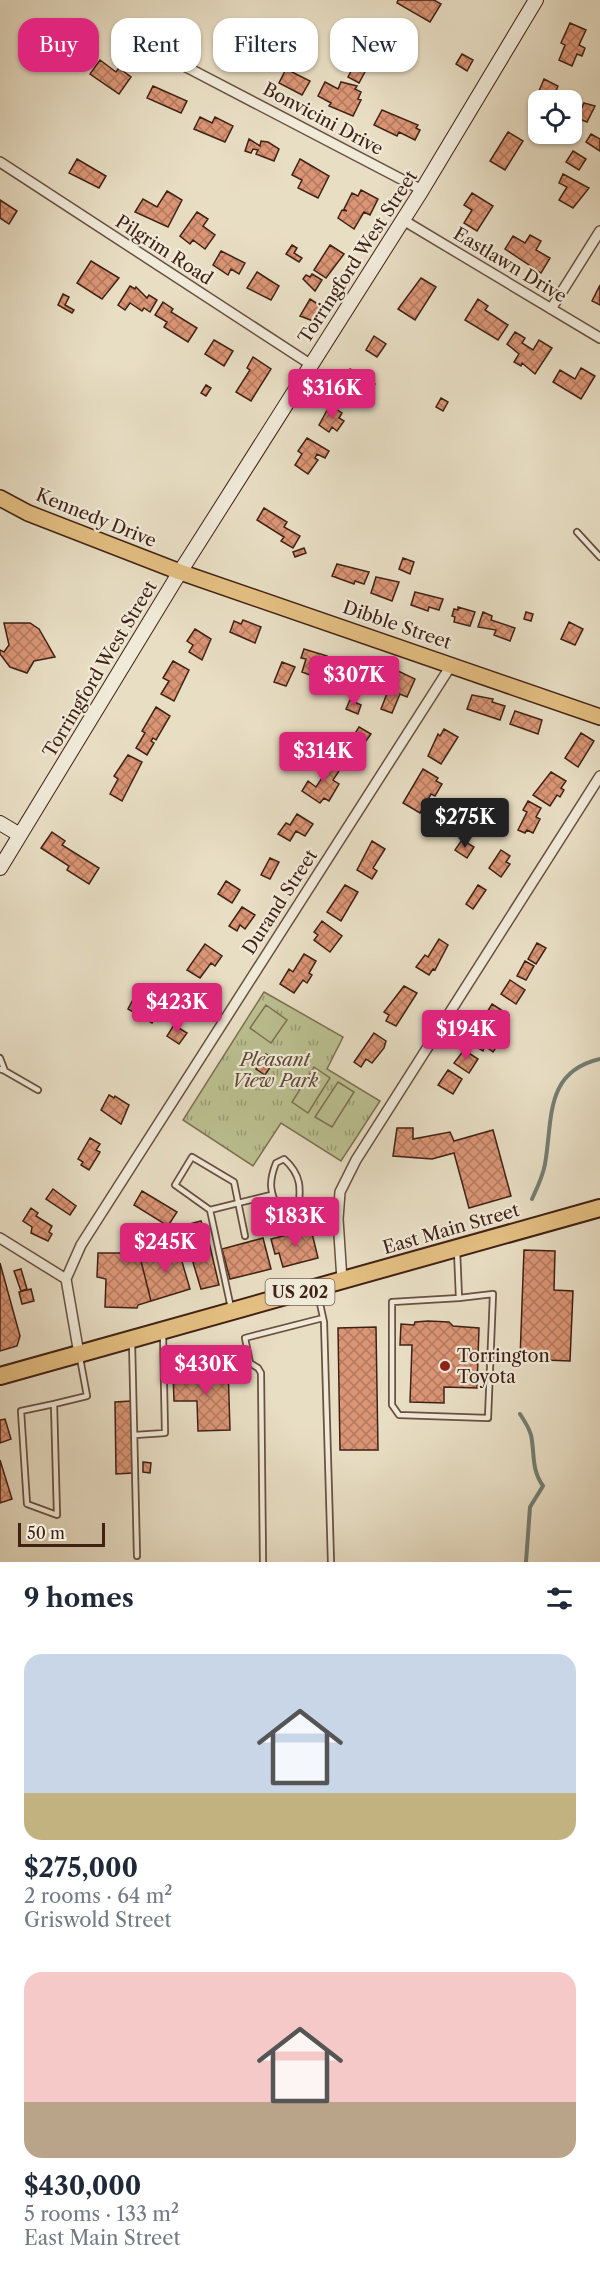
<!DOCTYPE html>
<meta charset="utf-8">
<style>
body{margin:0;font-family:"Libre Caslon Text",serif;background:#f2f2f3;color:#1f2937;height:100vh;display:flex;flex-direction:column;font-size:22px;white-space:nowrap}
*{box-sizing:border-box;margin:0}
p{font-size:20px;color:#747a83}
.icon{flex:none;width:33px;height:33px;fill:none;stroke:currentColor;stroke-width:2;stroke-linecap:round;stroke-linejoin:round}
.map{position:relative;height:1562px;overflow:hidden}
.drawer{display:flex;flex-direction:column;background:#fff;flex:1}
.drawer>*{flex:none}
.guide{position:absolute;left:18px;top:18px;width:564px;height:54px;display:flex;gap:12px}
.controls{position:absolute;left:528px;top:90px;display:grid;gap:12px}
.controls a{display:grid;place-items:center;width:54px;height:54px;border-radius:12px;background:#fff;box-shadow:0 2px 4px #0004;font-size:30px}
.scale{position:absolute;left:18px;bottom:15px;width:87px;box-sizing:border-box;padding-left:6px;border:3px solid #402114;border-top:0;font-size:16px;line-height:21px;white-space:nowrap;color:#402114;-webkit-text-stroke:4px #f0ead9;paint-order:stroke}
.price{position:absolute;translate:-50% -51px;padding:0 14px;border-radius:6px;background:#db2777;color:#fff;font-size:20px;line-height:39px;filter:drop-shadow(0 2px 3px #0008)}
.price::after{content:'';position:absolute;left:50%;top:36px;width:18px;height:14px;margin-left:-9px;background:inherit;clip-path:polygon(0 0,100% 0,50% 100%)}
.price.current{background:#222;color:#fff}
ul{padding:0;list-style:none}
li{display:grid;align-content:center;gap:12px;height:318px;padding:0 24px}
li span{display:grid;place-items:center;height:186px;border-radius:18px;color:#555}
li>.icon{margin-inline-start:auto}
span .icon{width:108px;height:108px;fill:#fffc;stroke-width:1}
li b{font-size:26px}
h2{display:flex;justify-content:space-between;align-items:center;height:72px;padding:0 24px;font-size:26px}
.pill{padding:0 21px;border-radius:18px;background:#fff;box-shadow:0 2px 4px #0004;font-size:21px;line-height:54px}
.pill.current{background:#db2777;color:#fff}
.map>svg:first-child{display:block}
</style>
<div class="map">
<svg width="600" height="1562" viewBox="0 0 600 1562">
<defs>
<pattern id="park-tufts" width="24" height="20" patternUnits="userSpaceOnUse" patternTransform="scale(1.5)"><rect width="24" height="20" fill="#bbc091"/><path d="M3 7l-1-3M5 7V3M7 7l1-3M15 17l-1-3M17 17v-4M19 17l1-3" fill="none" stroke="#999c75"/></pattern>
<pattern id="building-cross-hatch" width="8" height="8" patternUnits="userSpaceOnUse" patternTransform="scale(1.5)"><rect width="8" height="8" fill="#da9575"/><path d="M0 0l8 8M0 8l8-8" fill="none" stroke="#b2795f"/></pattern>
</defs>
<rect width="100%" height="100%" fill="#e8dec4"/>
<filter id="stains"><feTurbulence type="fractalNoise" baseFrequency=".00333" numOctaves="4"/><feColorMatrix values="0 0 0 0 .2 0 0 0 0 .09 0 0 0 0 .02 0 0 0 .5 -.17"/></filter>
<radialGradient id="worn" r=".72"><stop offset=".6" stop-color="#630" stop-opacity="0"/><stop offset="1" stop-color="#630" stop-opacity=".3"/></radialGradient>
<path fill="url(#park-tufts)" stroke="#7e7052" stroke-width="1.5" d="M264,992l79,45 -16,32 53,32 -39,60 -60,-38 -28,43 -70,-46z"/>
<path fill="#bbc091" stroke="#7e7052" stroke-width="1.5" d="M266,1005l21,15 -16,23 -21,-15z
M314,1067l16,11 -22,35 -16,-11z
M338,1082l16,10 -22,35 -17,-10z"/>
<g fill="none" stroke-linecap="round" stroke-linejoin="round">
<path stroke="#747e72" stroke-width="4" d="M532,1199c5,-11 11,-23 13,-35 8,-45 -1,-92 55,-105
M520,1414c4,6 9,14 11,21 4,19 0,34 12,51l-13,21 -4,55"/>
</g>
<path fill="url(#building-cross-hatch)" stroke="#402114" stroke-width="1.5" d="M398,0h36l7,4 -11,18 -33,-19z
M570,23l16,7 -7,15 6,3 -3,8 -5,-2 -5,12 -13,-6 6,-15 -4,-2z
M228,36l34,19 -8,15 -35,-19z
M462,54l11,6 -6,11 -11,-7z
M100,60l16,12 3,-4 12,9 -12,17 -29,-20z
M356,62l11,6 -8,15 -11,-6z
M286,69l24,12 -8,14 -23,-12z
M544,79l14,7 -6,14h-14v5l-4,-2z
M325,82l13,7 3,-7 16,4 -2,3 6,3 -3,7 3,1 -8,16 -24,-10 2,-3 -13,-7z
M153,86l34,15 -6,12 -34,-15z
M584,103l11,3 -8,16 -10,-4z
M382,110l36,15 -2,3 4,2 -5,10 -16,-8 -2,4 -23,-11z
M200,117l12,6 3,-6 18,9 -8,16 -31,-13z
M508,132l15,9 -18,29 -15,-9z
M591,134l9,5v12l-14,-9z
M249,139l11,7 1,-5 7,1 11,7 -5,12 -18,-7 2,-4 -5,-1 -2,4 -6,-2z
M573,151l13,8 -7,11 -13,-8z
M77,159l29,17 -7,12 -30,-15z
M300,159l29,17 -11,22 -20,-10 4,-8 -10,-5z
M563,174l26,14 -16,20 -14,-8 8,-13 -8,-4z
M361,190l17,9 -8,16 -6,-3 -10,17 -16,-11 4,-8 5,1 -3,-2 8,-16 6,3z
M167,191l15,9 -14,27 -33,-15 8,-13 14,8z
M472,193l21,13 -16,25 -13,-8 8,-13 -8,-5z
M0,200l17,11 -8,13 -9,-6z
M197,212l11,7 -5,7 12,9 -10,14 -12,-9 -3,4 -10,-8z
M530,235l11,6 -5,9 14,8 -9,15 -36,-24 8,-13 12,7z
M292,245l5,3 -3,5 8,5 -3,4 -13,-8z
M330,245l14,9 -18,24 -12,-8z
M221,251l24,12 -6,11 -8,-5 -3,6 -15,-10z
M91,261l28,17 -17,21 -25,-16z
M257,272l22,14 -8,14 -24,-12z
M312,274l10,6 -7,11 -12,-12 3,-4 4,2z
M421,278l15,9 -21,33 -17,-11z
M600,285v20l-8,-4z
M130,286l5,3 1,-2 11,11 2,-3 8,5 -7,12 -6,-4 -2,3 -12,-8 -5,7 -7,-5z
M63,294l6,3 -4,8 9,5 -2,3 -14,-8z
M310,299l14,9 -8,14 -16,-6z
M478,299l10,7 -3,4 23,15 -10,15 -33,-20z
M163,302l10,7 -2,3 26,16 -9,14 -24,-15 3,-5 -12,-7z
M515,332l10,6 -3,5 11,7 6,-10 13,8 -17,26 -13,-11 -1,3 -7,-4 5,-8 -12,-10z
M374,336l12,8 -9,13 -11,-7z
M214,340l19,11 -9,15 -19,-12z
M253,357l18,12 -20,32 -15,-9 14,-22 -3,-2z
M581,368l14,8 -14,23 -28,-17 7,-12 15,9z
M350,369l25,15 -6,9 -12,-7 -5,9 -8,-5 3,-3 -6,-3z
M206,385l5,3 -5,8 -5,-3z
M352,397l8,4 -3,6 -8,-4z
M441,398l7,4 -5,9 -7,-4z
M330,405l12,8 -3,5 5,3 -7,10 -5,-4 -3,5 -10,-7z
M307,438l22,13 -4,7 -8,-4 -2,4 3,2 -10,14 -13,-9 7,-11 -4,-3z
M264,508l23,14 -3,5 16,9 -7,12 -12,-7 3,-4 -27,-17z
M304,548l2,5 -11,4 -2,-5z
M403,558l11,4 -4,12 -11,-5z
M337,564l32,8 -5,12 -9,-3 -1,3 -22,-8z
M376,577l23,5 -7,19 -21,-8z
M415,592l28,7 -4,11 -10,-3 -1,4 -17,-6z
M458,607l17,5 -5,14 -16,-4 1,-5 -3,-1 2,-7 4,1z
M483,612l9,4 -1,4 24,8 -5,13 -16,-6 2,-5 -18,-3z
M526,612l7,2 -2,7 -7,-2z
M243,620l18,7 -6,16 -25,-11 4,-11 7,3z
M569,622l14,7 -8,16 -14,-6z
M4,623h26l9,6 16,28 -21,4 -7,12 -17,-6 -10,-13v-4l4,2 5,-7z
M195,629l16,10 -9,21 -13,-8 4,-7 -6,-4z
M304,649l23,7 -5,14 -10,-3 -2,8 -8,-3 4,-13 -5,-1z
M173,661l16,9 -15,31 -13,-7 8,-13 -6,-3z
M282,662l13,5 -9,19 -12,-4z
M353,662l15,5 -7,21 -14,-5z
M396,670l19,9 -8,18 -7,-3 -8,19 -11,-4z
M472,695l21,4 -1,3 13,4 -5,14 -33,-11z
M350,700l11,5 -3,9 -12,-5z
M156,707l14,9 -14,24 -3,-2 -2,3 3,2 -7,12 -11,-7 9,-15 -3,-2z
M515,711l27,9 -4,14 -28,-10z
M359,727l12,7 -13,18 -10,-7z
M444,729l14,8 -17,27 -13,-8 10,-22 2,2z
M581,733l13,8 -16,26 -13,-9z
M331,740l12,8 -10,16 -12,-8z
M128,755l14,7 -20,39 -12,-7 8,-15 -4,-3z
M319,759l20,12 -6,9 6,4 -10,17 -5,-3 -4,5 -18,-12 6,-10 8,6 8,-12 -10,-7z
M423,769l15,9 -2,3 6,3 -7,12 -4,-2 -11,19 -17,-10z
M551,772l15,9 -5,7 3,2 -4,7 -3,-2 -7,11 -17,-11z
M528,801l13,7 -5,9 4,2 -7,14 -6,-3 -2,3 -7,-3 9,-18 -4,-2z
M297,814l16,10 -8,12 -9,-5 -6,10 -12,-7 8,-11 4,2z
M52,832l13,9 -3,4 37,23 -10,16 -22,-14 2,-4 -28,-18z
M462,840l12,7 -7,11 -12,-8z
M372,841l13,8 -12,19 4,3 -5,8 -15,-9z
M501,850l9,6 -4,6 4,2 -9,13 -12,-9z
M270,858l9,4 -9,17 -9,-4z
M226,881l14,9 -8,13 -14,-9z
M345,885l13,7 -17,29 -14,-9z
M478,885l8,5 -13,19 -7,-5z
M242,907l13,8 -10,14 -5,-4 -3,6 -8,-5z
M322,921l20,15 -12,16 -16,-12 4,-5 -4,-3z
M439,939l9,6 -13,25 -2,-1 -4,6 -13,-8 9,-12 3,2z
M537,943l9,5 -10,16 -8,-5z
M205,944l17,12 -7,10 -4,-3 -11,15 -13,-8z
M304,954l12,7 -7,12 3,2 -5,8 -4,-3 -9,13 -14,-9 9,-15 4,3z
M525,961l9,5 -8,14 -9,-4z
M510,980l15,10 -9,14 -15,-10z
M404,986l13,7 -21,33 -10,-5 3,-6 -5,-3z
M137,992l25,15 -10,16 -24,-14z
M492,1004l17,11 -8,13 -17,-11z
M174,1025l13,8 -8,11 -12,-8z
M477,1028l23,14 -7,10 -8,-6 -2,5 -15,-9z
M374,1033l12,8 -2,7 -12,15 -6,-4 -5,8 -7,-5z
M464,1050l14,9 -9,14 -15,-10z
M266,1054l9,6 -10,15 -9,-6z
M448,1070l14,9 -9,15 -15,-9z
M109,1095l5,3 1,-2 14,9 -8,19 -20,-14z
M397,1128h16v11l37,-7 4,9 39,-11 18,66 -42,12 -15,-55 -22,6 -39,-3z
M90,1138l10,6 -4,6 4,2 -11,18 -8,-5 2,-3 -5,-3z
M53,1189l23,17 -6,9 -24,-16z
M142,1191l35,21 -9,14 -34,-21z
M31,1208l7,5 -2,3 16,10 -3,6 3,2 -4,7 -17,-8 1,-6 -9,-6z
M201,1221l8,21 10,43 -18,4 -19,-63z
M311,1229l7,29 -35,9 -4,-14 -4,1 -4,-15z
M263,1238l8,31 -41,10 -8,-30z
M178,1248l12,41 -39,12 -11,-44z
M524,1250l31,1 -1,39 19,1 -3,70 -50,-2z
M98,1253h41l12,48 -13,4 -1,3 -32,-1 1,-28 -9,-2z
M0,1263l20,73 -3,10 -17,5z
M21,1269l6,20 -6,2 -7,-20z
M31,1289l3,12 -12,3 -3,-12z
M428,1321l21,1 4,4 26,2 -2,60 -33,-1v16l-34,-1 2,-57h-12l1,-21 13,1 1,-3z
M376,1327l2,123h-38l-2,-122z
M228,1366l2,64 -32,1 -1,-30h-23l-1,-27h23v-7z
M131,1401l2,72 -17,1 -1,-72z
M5,1419l6,20 -11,4v-23z
M0,1460l12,39 -12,4z
M143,1462l8,1 -1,10 -7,-1z"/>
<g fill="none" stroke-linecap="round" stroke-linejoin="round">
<defs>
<path id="lane" d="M577,532l23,25
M0,1058l5,13 -5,-2
M5,1071l33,19
M210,1210l61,-15
M298,1211c3,-22 4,-36 -14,-52l-8,4c-8,20 -6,30 4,49l59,-3
M457,1250l2,48 -67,4v103l7,10 89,3 5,-124 -34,4
M317,1290l7,32 7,240
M231,1308l-21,-98 -35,-25 17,-28 42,25 11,54
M132,1342l5,214
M54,1404l3,111 -30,-11 -6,-93z
M54,1404l33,-8 -7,-38
M135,1435l30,-2 -2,-99
M263,1562l-2,-189 -3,-5 -8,-5 -5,-25 78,-20"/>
<path id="street" d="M146,41l23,17 253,132
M0,162l310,202
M403,220l197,118
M551,309l49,-78
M0,1238l66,41
M342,1280l-4,-61 2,-27 16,-32 244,-384
M79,1354l-13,-75 15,-34 371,-581"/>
<path id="secondary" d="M0,823l20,12
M0,868l180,-296 242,-382 114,-190"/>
<path id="primary" d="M0,498l28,15 152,59 420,145"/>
<path id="highway" d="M0,1376l600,-168"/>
</defs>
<use href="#lane" stroke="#6a5040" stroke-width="8"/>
<use href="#street" stroke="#6a5040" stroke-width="12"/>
<use href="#secondary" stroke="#402114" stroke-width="16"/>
<use href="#primary" stroke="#402114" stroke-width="18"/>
<use href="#highway" stroke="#402114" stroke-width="20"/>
<use href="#lane" stroke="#f0ead9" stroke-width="4.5"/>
<use href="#street" stroke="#f0ead9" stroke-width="9"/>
<use href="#secondary" stroke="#f0ead9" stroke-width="14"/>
<use href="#primary" stroke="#e4bf82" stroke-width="15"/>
<use href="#highway" stroke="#e4bf82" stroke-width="16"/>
</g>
<circle fill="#8f2418" stroke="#f0ead9" stroke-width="2" cx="445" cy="1366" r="6"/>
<g text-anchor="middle" stroke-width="4.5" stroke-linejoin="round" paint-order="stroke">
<rect fill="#f0ead9" stroke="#755d4f" stroke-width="1.5" x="265.5" y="1279" width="69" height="26" rx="4.5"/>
<g font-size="16" font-weight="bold" fill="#402114">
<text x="300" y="1298">US 202</text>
</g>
<g font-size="18" fill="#402114" stroke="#f0ead9">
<text transform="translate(323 119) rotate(28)" y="6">Bonvicini Drive</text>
<text transform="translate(164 250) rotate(33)" y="6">Pilgrim Road</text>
<text transform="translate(358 257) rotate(-57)" y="6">Torringford West Street</text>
<text transform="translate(510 265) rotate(31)" y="6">Eastlawn Drive</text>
<text transform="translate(96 518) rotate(22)" y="6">Kennedy Drive</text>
<text transform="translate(397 625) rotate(19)" y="6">Dibble Street</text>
<text transform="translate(100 669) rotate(-59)" y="6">Torringford West Street</text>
<text transform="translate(280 902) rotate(-57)" y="6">Durand Street</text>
<text transform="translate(451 1229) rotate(-16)" y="6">East Main Street</text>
</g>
<g font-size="18" font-style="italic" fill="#5f4933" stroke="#f0ead9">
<text x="275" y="1066">Pleasant<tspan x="275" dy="21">View Park</tspan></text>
</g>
<g font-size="18" fill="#402114" stroke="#f0ead9" text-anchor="start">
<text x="457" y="1362">Torrington<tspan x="457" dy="21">Toyota</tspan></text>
</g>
</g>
<rect width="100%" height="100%" filter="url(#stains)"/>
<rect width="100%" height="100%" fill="url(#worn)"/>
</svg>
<div class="controls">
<a><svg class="icon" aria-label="locate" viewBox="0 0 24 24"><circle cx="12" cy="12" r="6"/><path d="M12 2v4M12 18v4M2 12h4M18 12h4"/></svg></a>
</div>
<div class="scale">50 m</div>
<b class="price" style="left:332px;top:420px">$316K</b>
<b class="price" style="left:354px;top:707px">$307K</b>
<b class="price" style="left:323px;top:783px">$314K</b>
<b class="price current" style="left:465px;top:849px">$275K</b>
<b class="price" style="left:177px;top:1034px">$423K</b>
<b class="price" style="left:466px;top:1061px">$194K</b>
<b class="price" style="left:295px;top:1248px">$183K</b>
<b class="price" style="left:165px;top:1274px">$245K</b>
<b class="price" style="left:206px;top:1396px">$430K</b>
<div class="guide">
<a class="pill current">Buy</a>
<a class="pill">Rent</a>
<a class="pill">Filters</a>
<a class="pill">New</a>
</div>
</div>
<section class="drawer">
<h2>9 homes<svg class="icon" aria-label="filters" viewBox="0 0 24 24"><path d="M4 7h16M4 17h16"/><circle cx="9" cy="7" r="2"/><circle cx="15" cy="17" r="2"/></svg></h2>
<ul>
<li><span style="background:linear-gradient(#c9d6e8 75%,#c2b280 0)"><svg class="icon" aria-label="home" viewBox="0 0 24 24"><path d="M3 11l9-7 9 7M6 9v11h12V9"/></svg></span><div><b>$275,000</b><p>2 rooms · 64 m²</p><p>Griswold Street</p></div></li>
<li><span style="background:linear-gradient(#f6c9c9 70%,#b9a48a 0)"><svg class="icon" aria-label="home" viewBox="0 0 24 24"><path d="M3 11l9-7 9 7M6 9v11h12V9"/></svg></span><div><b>$430,000</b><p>5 rooms · 133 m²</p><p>East Main Street</p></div></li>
</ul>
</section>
